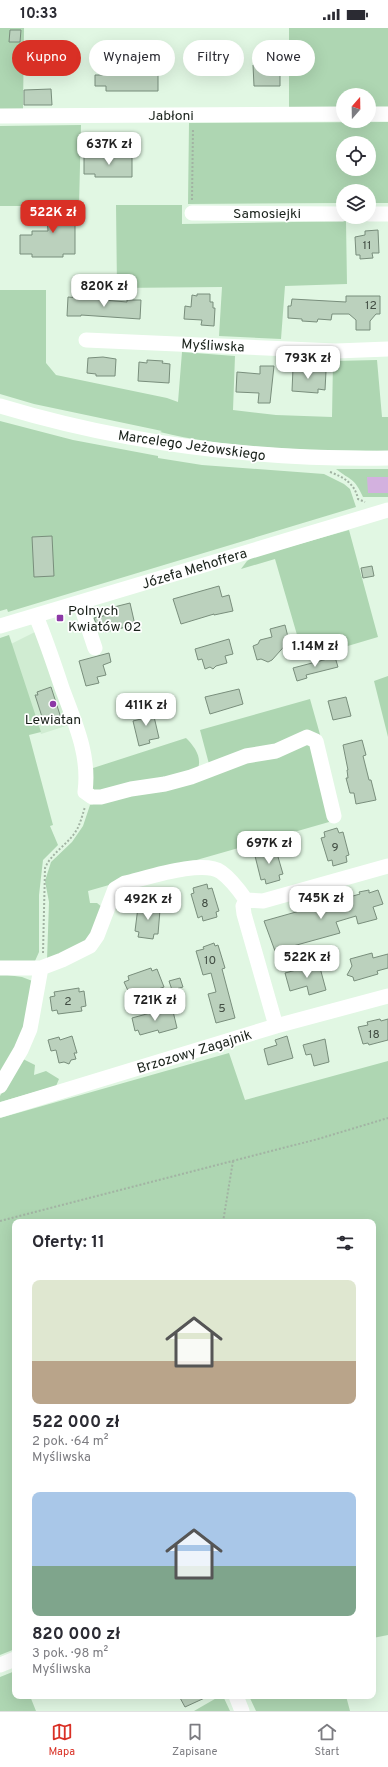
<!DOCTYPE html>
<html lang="pl">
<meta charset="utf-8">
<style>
body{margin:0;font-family:Overpass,sans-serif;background:#f2f2f3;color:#2b2b33;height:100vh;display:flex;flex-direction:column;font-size:15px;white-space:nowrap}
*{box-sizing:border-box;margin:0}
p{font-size:13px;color:#7c7c81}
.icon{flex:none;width:22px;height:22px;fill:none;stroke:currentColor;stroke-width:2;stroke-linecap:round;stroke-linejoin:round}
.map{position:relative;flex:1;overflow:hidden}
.drawer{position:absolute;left:12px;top:1191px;width:364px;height:480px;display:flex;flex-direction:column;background:#fff;border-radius:8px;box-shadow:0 4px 16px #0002}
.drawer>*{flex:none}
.banner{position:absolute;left:12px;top:12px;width:364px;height:36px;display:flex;gap:8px}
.needle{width:26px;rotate:20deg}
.buttons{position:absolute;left:336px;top:60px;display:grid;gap:8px}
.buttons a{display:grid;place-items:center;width:40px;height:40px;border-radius:50%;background:#fff;box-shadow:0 4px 16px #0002;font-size:20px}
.price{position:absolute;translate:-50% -34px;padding:0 9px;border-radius:8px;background:#fff;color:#222;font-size:13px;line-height:26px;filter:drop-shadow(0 1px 2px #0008)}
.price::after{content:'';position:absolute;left:50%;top:24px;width:12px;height:9px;margin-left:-6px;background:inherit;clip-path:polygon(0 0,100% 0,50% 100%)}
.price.current{background:#d93025;color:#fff}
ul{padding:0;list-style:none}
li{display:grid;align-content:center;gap:8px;height:212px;padding:0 20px}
li span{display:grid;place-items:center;height:124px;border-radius:8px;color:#555}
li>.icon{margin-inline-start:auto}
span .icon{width:72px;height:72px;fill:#fffc;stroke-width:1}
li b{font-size:17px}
h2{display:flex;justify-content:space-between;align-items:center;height:48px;padding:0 20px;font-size:17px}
.tag{padding:0 14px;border-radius:18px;background:#fff;box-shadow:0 4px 16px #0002;font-size:14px;line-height:36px}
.tag.current{background:#d93025;color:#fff}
.status{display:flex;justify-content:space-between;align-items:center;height:28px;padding:0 20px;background:#fff;direction:ltr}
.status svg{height:11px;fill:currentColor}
.dock{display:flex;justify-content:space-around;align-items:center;height:56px;border-top:1px solid #e1e1e2;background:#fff;font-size:11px;color:#7c7c81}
.dock a{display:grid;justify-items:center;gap:2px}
.dock .current{color:#d93025}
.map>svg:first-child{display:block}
</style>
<div class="status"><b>10:33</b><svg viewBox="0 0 49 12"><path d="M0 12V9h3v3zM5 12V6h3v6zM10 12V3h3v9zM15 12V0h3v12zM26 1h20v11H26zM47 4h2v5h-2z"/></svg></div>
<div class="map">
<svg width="388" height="1683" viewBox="0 0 388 1683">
<rect width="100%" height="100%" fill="#e1f7e3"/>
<path fill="#d0ecd2" d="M35,604l37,92 -31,10 -30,-90z"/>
<path fill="#aed6b2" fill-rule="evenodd" d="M0,0h24l-1,82h-23z
M289,0h99v79h-19v-12h-26v12h-54z
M388,94v81h-19v-12h-26v12l-155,1 1,-81zM343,115h26v26h-26z
M81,97l-2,81h-79v-80z
M116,177h66v19l164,-3 1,63 -62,2 -4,53 -62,-3 3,-49 -105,1z
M0,262h46v73l10,12 111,23 11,4 4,-50 53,4 -2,54 43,5 56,2 1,-56 44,-1 5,57h6v34c-76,-1 -154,-1 -228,-19l2,-1 -128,-27 -34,-10z
M0,393l73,19 85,16v2l44,7 122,9 20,10 6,5 6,18 -348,105 -1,-3 -7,2z
M336,441h52v28h-25c-9,-20 -12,-16 -27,-28z
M349,502l29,107 -74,22 -29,-100 -34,10 6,-8 6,-4z
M9,607l32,97 -12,3 24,90 -3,1 8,19 -15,15 -4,35v57l-4,9 -35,1v-324z
M388,648v61l-14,-56z
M310,671l11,39 -112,26 -9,-34z
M186,710c9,9 17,20 11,33l-104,21 -3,-23z
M312,716l17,78 -241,69 2,12h7l5,4 -15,35 -40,18 2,-58 -4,-21 6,-19 21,-20 11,-16 7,-21 211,-60z
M0,946l22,3 13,5 -11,53 -24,42z
M229,1025l16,47 143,-39v574l-15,3v-416h-358v427l-15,6v-537z
M21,1030l14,7 -1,10 12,-4 13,8 -3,7 -56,16v-6z
M15,1643v25h15l6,15h-36v-34z
M220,1668h3l7,15h-36z
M249,1668h97l4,15h-94z"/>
<path fill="#d3b1df" d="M367,449h21v16h-20z"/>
<path fill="#bbd1bd" stroke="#798e7c" d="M10,2h11l-1,12h-11z
M253,37h12v3h15v18h-26z
M122,43h36v20h-52v-5h-11v-11h27z
M51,61l1,16h-28v-15z
M123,124h9v25h-37v-3h-11v-18h38z
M46,178h33v10h-4v38h-12v3h-31v-3h-12v-19h12v-4h16z
M378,202l1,23h-7l1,5 -13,1v-4h-4l-1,-18 10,-2v-4z
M197,266h13v8h3v6h2l-1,18 -13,-1 1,-5 -18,-1 1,-13 6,1 1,-12 5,1z
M346,268h34v18h-4l-6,7v9h-14v-10l-7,-6h-17l-1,6 -13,-1 -1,3 -15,-1v-2l-14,-1v-12h3l1,-7 54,3z
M68,269l59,5v-2h14l-1,19 -59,-4v1h-14z
M103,329l13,2 -1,17h-19v-2l-9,-1 1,-15z
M147,332l16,1 -1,2 8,1 -1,19 -31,-2 1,-19 8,1z
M260,338h14l-4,37h-12l1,-10 -23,-1 1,-20 23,2z
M293,340l33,3 -1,19 -7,-1v4l-26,-2z
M52,508l2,40 -20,1 -2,-40z
M372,538l2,10 -11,2 -2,-10z
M219,558l3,11 7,-2 4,16 -19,4v-1l-33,10 -8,-25z
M130,575l5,22 -30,7v-2l-6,1 -5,-13 22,-5 -2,-6z
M285,597l4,16 -17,19 -4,2 -7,-3 -4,1 -4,-14 5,-2 2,-4 12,-3 -2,-8z
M229,611l4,15 -8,2 2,7 -11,3 -3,3 -3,-2 -5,2 -3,-10 -4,1 -3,-11z
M109,625l2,9 -8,3 3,10 -9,2 2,6 -13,3 -7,-25z
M335,629l3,10 -32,8 1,3 -10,3 -4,-13z
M51,659l10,31 -17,5 -9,-28h3l-1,-3z
M239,661l4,15 -33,10 -5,-17z
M346,669l5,19 -18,4 -5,-19z
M152,680l7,30 -10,2 1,3 -11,3 -6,-25 8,-2 -2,-8z
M362,712l4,15 -3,1 6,24h2l5,20 -20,4 -2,-11h-4l-4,-15h2l-1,-8h1l-5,-25z
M337,800l2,5 4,-1 6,23 -3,1 1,6 -14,4 -1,-6 -4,1 -7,-23 4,-1 -1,-5z
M271,819l2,5 3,-2 7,24 -4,1 1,5 -14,4 -1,-5 -4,1 -6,-24 4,-1 -2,-5z
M207,856l1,5 4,-1 7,23 -3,1 1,5 -14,4 -1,-5 -4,2 -7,-24 3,-1 -1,-5z
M369,862v3l9,-3 5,14 -10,3 4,12 -19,5 -2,-8 -20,6 4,11 -65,18 -11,-30 96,-27 -1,-2z
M142,874l15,2 -1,5 4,1 -2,24h-4l-1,5 -15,-2 1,-5 -4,-1 3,-24 4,1z
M214,915l1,3 3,-1 7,23 -3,1 13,49 -19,5 -8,-29 8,-2 -5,-19 -8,2 -7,-24 8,-2 -1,-2z
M372,925l1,5 15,-4v14l-11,3 1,3 -24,7 -1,-4 -6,-2 5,-9 -2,-7z
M319,936l7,26 -17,5 -2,-9 -17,5 -5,-18z
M151,940l1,3 5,-2 7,18 -28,10 -1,-4 -5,2 -6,-13 5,-2 -1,-4z
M180,950l3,9 -11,3 -3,-9z
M79,960v4l5,-1 2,15 -5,1 1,4 -24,3 -1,-4 -5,1 -2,-14 5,-1 -1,-4z
M172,979l5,21 -18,5 -1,-3 -18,5 -2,-5 -3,1 -3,-13z
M380,991l1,2 7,-2v21l-19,5 -1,-2 -5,1 -5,-17 10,-2 -1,-3z
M72,1008l5,17h-3l2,6 -5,1 -2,4 -5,-2 -5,1 -3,-13 -5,1 -3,-11 11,-3 1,3z
M287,1008l6,22 -25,7 -4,-16 13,-4 -2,-5z
M325,1011l4,23 -15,4 -3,-12 -5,1 -3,-10z
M179,1668h30l-24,11z"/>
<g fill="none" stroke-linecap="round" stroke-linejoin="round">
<path stroke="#a2b3a3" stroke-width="2" stroke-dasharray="2 2" stroke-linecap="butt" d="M192,172l1,-72
M330,444c14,5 25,12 28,27l7,3
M43,925l2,-85c6,-14 20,-22 29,-34 6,-8 8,-18 11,-27
M0,1193l318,-82 70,-21
M223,1194l10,-61"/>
<path stroke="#fff" stroke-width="15" d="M369,86h19
M0,88l343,-2
M192,185l151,1
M369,186h19
M86,312l250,11 52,-2
M0,378c126,38 257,54 388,52
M80,575l15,45
M36,588c10,24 18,48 26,72 13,35 28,67 23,104l7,5h9l30,-8 34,-5 26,-7 55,-21 30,-5 31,-14 9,4 18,75
M0,598l388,-116
M246,872l-3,6 1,8 32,112
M0,940h41l21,-8 28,-14 7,-10 18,-47 10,-6c22,-5 78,-24 96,-11 10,7 18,18 25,28l17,1 125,-35
M0,1058l21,-36 9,-21 11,-61
M0,1082l276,-84 112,-30
M0,1637l15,-6
M236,1668l6,15"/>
</g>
<g fill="#8c38a6" stroke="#fff" stroke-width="1.5">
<rect x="56" y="586" width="8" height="8" rx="2"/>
<circle cx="53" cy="676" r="4"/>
</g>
<g text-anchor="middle" stroke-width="3.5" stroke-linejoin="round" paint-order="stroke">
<g font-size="12" fill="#424d43">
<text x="367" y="221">11</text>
<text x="371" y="281">12</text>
<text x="335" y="823">9</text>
<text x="205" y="879">8</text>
<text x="210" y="936">10</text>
<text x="68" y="977">2</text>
<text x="222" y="984">5</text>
<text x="374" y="1010">18</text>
</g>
<g font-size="14" fill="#19211a" stroke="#fff">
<text x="171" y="92">Jabłoni</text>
<text x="267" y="190">Samosiejki</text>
<text transform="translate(213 317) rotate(3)" y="5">Myśliwska</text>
<text transform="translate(192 417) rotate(8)" y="5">Marcelego Jeżowskiego</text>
<text transform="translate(194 540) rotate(-17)" y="5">Józefa Mehoffera</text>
<text transform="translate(194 1023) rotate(-17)" y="5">Brzozowy Zagajnik</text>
</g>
<g font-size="14" fill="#19211a" stroke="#fff" text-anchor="start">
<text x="68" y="587">Polnych<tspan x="68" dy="16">Kwiatów 02</tspan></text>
<text x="53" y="696" text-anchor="middle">Lewiatan</text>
</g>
</g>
</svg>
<div class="buttons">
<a><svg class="needle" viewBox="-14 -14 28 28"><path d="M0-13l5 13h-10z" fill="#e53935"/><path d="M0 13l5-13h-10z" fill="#7c7c81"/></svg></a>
<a><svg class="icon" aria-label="locate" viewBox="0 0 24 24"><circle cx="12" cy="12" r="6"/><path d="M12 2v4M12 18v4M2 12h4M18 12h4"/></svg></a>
<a><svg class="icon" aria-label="layers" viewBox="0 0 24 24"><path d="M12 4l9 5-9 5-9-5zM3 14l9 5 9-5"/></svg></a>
</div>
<b class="price" style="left:109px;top:138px">637K zł</b>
<b class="price current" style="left:53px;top:206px">522K zł</b>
<b class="price" style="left:104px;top:280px">820K zł</b>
<b class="price" style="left:308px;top:352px">793K zł</b>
<b class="price" style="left:315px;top:640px">1.14M zł</b>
<b class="price" style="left:146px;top:699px">411K zł</b>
<b class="price" style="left:269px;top:837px">697K zł</b>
<b class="price" style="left:321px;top:892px">745K zł</b>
<b class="price" style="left:148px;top:893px">492K zł</b>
<b class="price" style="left:307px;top:951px">522K zł</b>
<b class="price" style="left:155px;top:994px">721K zł</b>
<div class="banner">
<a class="tag current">Kupno</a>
<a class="tag">Wynajem</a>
<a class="tag">Filtry</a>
<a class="tag">Nowe</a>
</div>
<section class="drawer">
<h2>Oferty: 11<svg class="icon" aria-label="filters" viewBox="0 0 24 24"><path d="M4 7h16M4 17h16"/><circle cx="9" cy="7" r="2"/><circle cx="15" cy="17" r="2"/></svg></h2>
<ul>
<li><span style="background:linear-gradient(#dfe7d0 65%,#b9a48a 0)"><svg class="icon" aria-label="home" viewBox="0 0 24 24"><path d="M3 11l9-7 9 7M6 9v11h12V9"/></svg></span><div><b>522 000 zł</b><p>2 pok. · 64 m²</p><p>Myśliwska</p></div></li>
<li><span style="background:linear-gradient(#a9c7e8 60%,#7fa58c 0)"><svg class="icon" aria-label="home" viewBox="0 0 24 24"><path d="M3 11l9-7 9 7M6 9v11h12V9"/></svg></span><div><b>820 000 zł</b><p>3 pok. · 98 m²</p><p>Myśliwska</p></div></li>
</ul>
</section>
</div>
<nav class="dock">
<a class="current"><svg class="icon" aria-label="map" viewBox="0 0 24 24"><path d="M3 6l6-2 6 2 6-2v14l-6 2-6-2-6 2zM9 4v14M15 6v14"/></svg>Mapa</a>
<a><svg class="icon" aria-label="saved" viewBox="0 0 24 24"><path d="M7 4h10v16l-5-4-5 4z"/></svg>Zapisane</a>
<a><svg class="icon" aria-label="home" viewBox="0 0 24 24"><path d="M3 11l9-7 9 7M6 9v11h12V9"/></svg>Start</a>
</nav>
